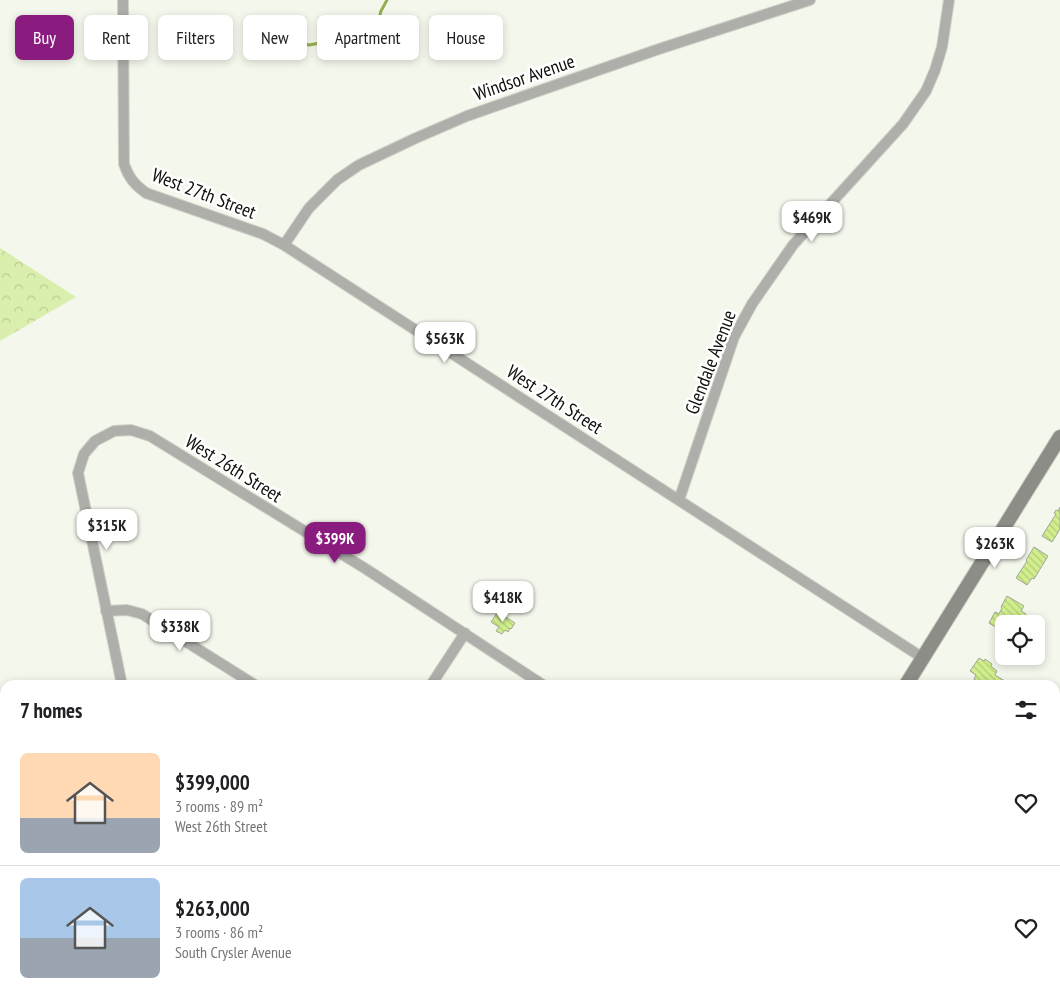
<!DOCTYPE html>
<meta charset="utf-8">
<style>
body{margin:0;font-family:"PT Sans Narrow",sans-serif;background:#f2f2f2;color:#202124;height:100vh;display:flex;flex-direction:column;font-size:19px;white-space:nowrap}
*{box-sizing:border-box;margin:0}
p{font-size:16px;color:#757577}
.icon{flex:none;width:28px;height:28px;fill:none;stroke:currentColor;stroke-width:2;stroke-linecap:round;stroke-linejoin:round}
.map{position:relative;flex:1;overflow:hidden}
.panel{position:absolute;left:0px;top:680px;width:1060px;height:320px;display:flex;flex-direction:column;background:#fff;border-radius:15px 15px 0 0;box-shadow:0 2px 8px #0003}
.panel>*{flex:none}
.hud{position:absolute;left:15px;top:15px;width:500px;height:45px;display:flex;gap:10px}
.fabs{position:absolute;left:995px;top:615px;display:grid;gap:10px}
.fabs a{display:grid;place-items:center;width:50px;height:50px;border-radius:8px;background:#fff;box-shadow:0 2px 8px #0003;font-size:25px}
.price{position:absolute;translate:-50% -42px;padding:0 11px;border-radius:10px;background:#fff;color:#222;font-size:16px;line-height:32px;filter:drop-shadow(0 1px 2px #0008)}
.price::after{content:'';position:absolute;left:50%;top:30px;width:15px;height:11px;margin-left:-8px;background:inherit;clip-path:polygon(0 0,100% 0,50% 100%)}
.price.selected{background:#8a1c80;color:#fff}
ul{padding:0;list-style:none}
li{display:flex;align-items:center;gap:15px;height:125px;padding:0 20px}
li+li{border-top:1px solid #e0e0e0}
li span{display:grid;place-items:center;flex:none;width:140px;height:100px;border-radius:8px;color:#555}
li>.icon{margin-inline-start:auto}
span .icon{width:60px;height:60px;fill:#fffc;stroke-width:1}
li b{font-size:21px}
h2{display:flex;justify-content:space-between;align-items:center;height:60px;padding:0 20px;font-size:21px}
.chip{padding:0 18px;border-radius:8px;background:#fff;box-shadow:0 2px 8px #0003;font-size:18px;line-height:45px}
.chip.selected{background:#8a1c80;color:#fff}
.map>svg:first-child{display:block}
</style>
<div class="map">
<svg width="1060" height="1000" viewBox="0 0 1060 1000">
<defs>
<pattern id="forest-crowns" width="20" height="18" patternUnits="userSpaceOnUse" patternTransform="scale(1.25)"><rect width="20" height="18" fill="#daefad"/><path d="M2 6a3 3 0 1 1 6 0M12 15a3 3 0 1 1 6 0" fill="none" stroke="#bacc94"/></pattern>
<pattern id="building-back-hatch" width="6" height="6" patternUnits="userSpaceOnUse" patternTransform="scale(1.25)"><rect width="6" height="6" fill="#d1ee8d"/><path d="M-1 5l2 2M0 0l6 6M5-1l2 2" fill="none" stroke="#b2cb78"/></pattern>
</defs>
<rect width="100%" height="100%" fill="#f4f8ec"/>
<path fill="#e7edda" d="M726,995h114l-3,5h-103z"/>
<path fill="url(#forest-crowns)" d="M0,248l76,49 -76,44z"/>
<g fill="none" stroke-linecap="round" stroke-linejoin="round">
<path stroke="#95af50" stroke-width="3" d="M264,49l14,-6 17,2 6,-2 8,2 27,-5 10,2 11,9h3l3,-1 6,-6 6,-10 6,-23 6,-11"/>
</g>
<path fill="url(#building-back-hatch)" stroke="#a2a59a" d="M1060,507v22l-8,13 -10,-6 14,-22 -2,-1 2,-3 2,1z
M1034,547l14,9 -14,23 -2,-1 -5,7 -11,-7 11,-17 -1,-1z
M1007,596l17,10 -3,5 5,3 -6,10h-16v8l-15,-9 6,-11 4,2 3,-6 -1,-1z
M498,612l17,11 -4,6 -1,-1 -2,4 -3,-2 -3,4 -6,-3 3,-4 -8,-5z
M979,658l5,3 1,-2 7,5 -1,2 6,5 -2,4 16,10h-27l-10,-6 2,-4 -6,-4z
M1056,758l4,5v18l-5,-6z
M1055,910h1v4l4,1v14l-5,-3z
M768,995h18l6,4 -1,1h-26z
M1013,995h20l2,1 -2,4h-13z"/>
<g fill="none" stroke-linecap="round" stroke-linejoin="round">
<defs>
<path id="street" d="M123,0l1,164c5,14 10,20 22,29l117,41 21,11 639,413
M284,245l25,-37 28,-28 22,-15 57,-27 51,-22 192,-67 151,-49
M679,500l55,-163 18,-33 41,-59 110,-121 23,-33 9,-21 7,-23 7,-47
M106,611l21,-1 15,4 113,71
M122,685l-44,-212 6,-19 11,-13 19,-10 17,-1 19,6 216,133 177,116
M431,685l34,-52
M1055,739l5,-3
M1055,813l5,6
M0,927c6,15 3,32 0,48
M399,995l8,5"/>
<path id="secondary" d="M906,685l154,-248
M1055,951l5,1
M712,1000l3,-5"/>
</defs>
<use href="#street" stroke="#cfd3c8" stroke-width="12"/>
<use href="#secondary" stroke="#cfd3c8" stroke-width="16"/>
<use href="#street" stroke="#aeafaa" stroke-width="10"/>
<use href="#secondary" stroke="#8b8d86" stroke-width="14"/>
<path stroke="#40413c" stroke-width="3" stroke-dasharray="9 9" stroke-linecap="butt" d="M0,704l5,20
M34,995v5"/>
</g>
<g text-anchor="middle" stroke-width="5" stroke-linejoin="round" paint-order="stroke">
<g font-size="19" fill="#0e0f0b" stroke="#fff">
<text transform="translate(524 77) rotate(-19)" y="7">Windsor Avenue</text>
<text transform="translate(204 193) rotate(21)" y="7">West 27th Street</text>
<text transform="translate(710 362) rotate(-69)" y="7">Glendale Avenue</text>
<text transform="translate(555 399) rotate(33)" y="7">West 27th Street</text>
<text transform="translate(234 468) rotate(32)" y="7">West 26th Street</text>
</g>
</g>
</svg>
<div class="fabs">
<a><svg class="icon" aria-label="locate" viewBox="0 0 24 24"><circle cx="12" cy="12" r="6"/><path d="M12 2v4M12 18v4M2 12h4M18 12h4"/></svg></a>
</div>
<b class="price" style="left:812px;top:243px">$469K</b>
<b class="price" style="left:445px;top:364px">$563K</b>
<b class="price" style="left:107px;top:551px">$315K</b>
<b class="price selected" style="left:335px;top:564px">$399K</b>
<b class="price" style="left:995px;top:569px">$263K</b>
<b class="price" style="left:503px;top:623px">$418K</b>
<b class="price" style="left:180px;top:652px">$338K</b>
<div class="hud">
<a class="chip selected">Buy</a>
<a class="chip">Rent</a>
<a class="chip">Filters</a>
<a class="chip">New</a>
<a class="chip">Apartment</a>
<a class="chip">House</a>
</div>
<section class="panel">
<h2>7 homes<svg class="icon" aria-label="filters" viewBox="0 0 24 24"><path d="M4 7h16M4 17h16"/><circle cx="9" cy="7" r="2"/><circle cx="15" cy="17" r="2"/></svg></h2>
<ul>
<li><span style="background:linear-gradient(#ffd9b3 65%,#9aa5b1 0)"><svg class="icon" aria-label="home" viewBox="0 0 24 24"><path d="M3 11l9-7 9 7M6 9v11h12V9"/></svg></span><div><b>$399,000</b><p>3 rooms · 89 m²</p><p>West 26th Street</p></div><svg class="icon" aria-label="heart" viewBox="0 0 24 24"><path d="M12 20l-8-8c-3-5 5-10 8-4 3-6 11-1 8 4z"/></svg></li>
<li><span style="background:linear-gradient(#a9c7e8 60%,#9aa5b1 0)"><svg class="icon" aria-label="home" viewBox="0 0 24 24"><path d="M3 11l9-7 9 7M6 9v11h12V9"/></svg></span><div><b>$263,000</b><p>3 rooms · 86 m²</p><p>South Crysler Avenue</p></div><svg class="icon" aria-label="heart" viewBox="0 0 24 24"><path d="M12 20l-8-8c-3-5 5-10 8-4 3-6 11-1 8 4z"/></svg></li>
</ul>
</section>
</div>
